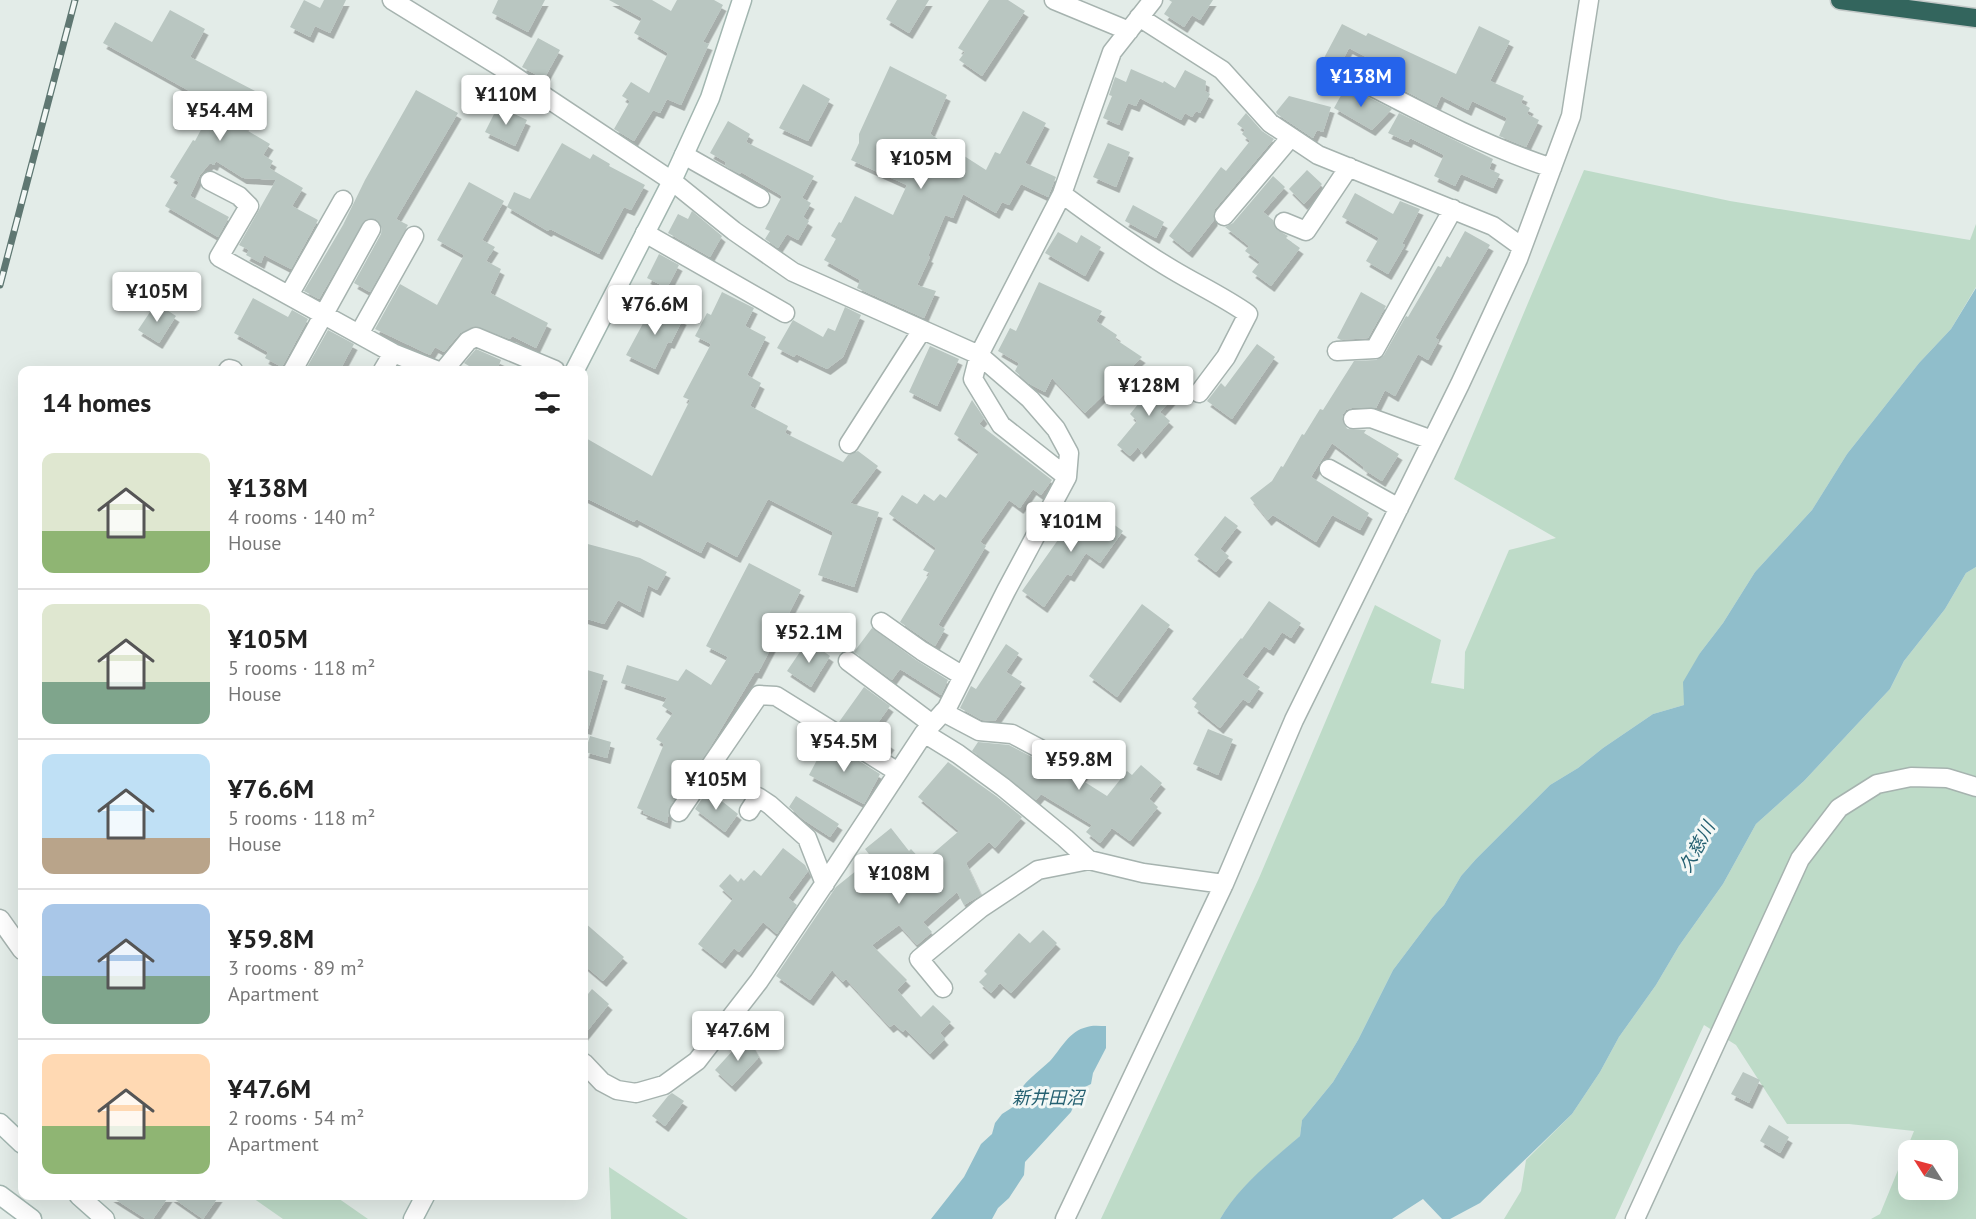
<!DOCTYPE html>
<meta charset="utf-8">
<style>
body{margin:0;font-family:"PT Sans","Noto Sans JP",sans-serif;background:#f6f6f6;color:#222;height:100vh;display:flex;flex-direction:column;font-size:22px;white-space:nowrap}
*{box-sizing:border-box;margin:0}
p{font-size:20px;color:#767676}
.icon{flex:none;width:33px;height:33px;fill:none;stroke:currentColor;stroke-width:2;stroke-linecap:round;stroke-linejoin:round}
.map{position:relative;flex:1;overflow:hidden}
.panel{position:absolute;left:18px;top:366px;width:570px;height:834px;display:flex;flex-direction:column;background:#fff;border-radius:12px;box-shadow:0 6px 24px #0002}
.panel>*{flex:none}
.needle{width:39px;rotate:306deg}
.buttons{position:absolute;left:1898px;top:1140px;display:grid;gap:12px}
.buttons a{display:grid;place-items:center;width:60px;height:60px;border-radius:12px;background:#fff;box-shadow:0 6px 24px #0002;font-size:30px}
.price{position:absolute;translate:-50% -51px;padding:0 14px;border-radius:6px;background:#fff;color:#222;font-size:20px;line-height:39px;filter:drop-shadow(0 2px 3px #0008)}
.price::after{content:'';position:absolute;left:50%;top:36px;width:18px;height:14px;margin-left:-9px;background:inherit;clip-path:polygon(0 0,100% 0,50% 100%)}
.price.active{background:#2563eb;color:#fff}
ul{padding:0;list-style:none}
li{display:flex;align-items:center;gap:18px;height:150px;padding:0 24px}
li+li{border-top:2px solid #e0e0e0}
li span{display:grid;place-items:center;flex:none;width:168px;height:120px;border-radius:12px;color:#555}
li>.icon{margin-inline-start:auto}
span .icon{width:72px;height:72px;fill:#fffc;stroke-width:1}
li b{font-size:26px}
h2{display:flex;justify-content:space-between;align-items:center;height:72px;padding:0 24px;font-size:26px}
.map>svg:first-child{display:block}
</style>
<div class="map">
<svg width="1976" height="1219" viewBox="0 0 1976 1219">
<defs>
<filter id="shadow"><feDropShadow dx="3.5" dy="6" stdDeviation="0" flood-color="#0004"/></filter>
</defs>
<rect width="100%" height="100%" fill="#e3ece8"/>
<path fill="#bedbc8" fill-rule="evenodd" d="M1584,170l146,31 240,39 6,-16v63l-25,42 -32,34 -72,91 -35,56 -57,62 -32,51 -23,30 -16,52 -31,9 -50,34 -25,20 -28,17 -74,74 -15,17 -17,29 -11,12 -40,53 -35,70 -25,42 -31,38 -2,16c-28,25 -61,50 -80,83h-119l158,-341 116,-273 66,35 -10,43 33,6 1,-37 44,-102 47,-12 -102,-59z
M1976,567v652h-105l9,-5 34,-83 -65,-7h-62l-51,-79 -32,-20 -89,194h-111l17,-28 5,-31 46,-46 28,-42 19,-35 37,-52 23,-39 44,-62 33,-60 48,-43 86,-92 14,-28 41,-52 21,-36zM1908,1150h39v40h-39z
M609,1167l71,47 8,5h-77z
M250,1196h85l33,23h-85z"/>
<path fill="#90becb" d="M1976,288v279l-10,6 -21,36 -41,52 -14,28 -86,92 -48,43 -33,60 -44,62 -23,39 -37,52 -19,35 -28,42 -92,89 -30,16h-8l-19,-20 -31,20h-172c19,-33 51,-58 80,-83l2,-16 31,-38 25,-42 35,-70 40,-53 11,-12 17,-29 15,-17 74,-74 28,-17 25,-20 50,-34 31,-9 -1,-23 17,-29 23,-30 32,-51 57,-62 35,-56 72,-91 32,-34z
M1106,1026v22l-13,25 -2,11 -10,5 -10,23 -46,50 -1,13 -15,23 -11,10 -6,11h-61l33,-42 17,-33 11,-10 3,-11 7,-9 11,-7c4,-21 22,-32 37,-46 11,-12 19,-30 37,-34 5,-2 13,-1 19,-1z"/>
<path fill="#b9c6c1" filter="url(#shadow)" d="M304,0l16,8 4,-8h22l-16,33 -15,-7 -5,11 -20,-10z
M498,0h47l-17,32 -36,-19z
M609,0h43l19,11 6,-11h37l9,5 -20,37 6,2 -28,61 -14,-6 -7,14 -7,-3 -19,31 -20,-12 16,-28 -8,-5 9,-14 18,11 19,-40 -34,-20 8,-15z
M897,0h32l-20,33 -23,-14z
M989,0h19l17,11 -43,65 -23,-16 6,-8 -7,-4z
M1169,0h44l-13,20 -8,-5 -8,12 -20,-13 8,-12z
M170,10l35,19 -15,28 71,37 -18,34 27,16 -7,11 10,6 -4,7 34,20 -11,18 26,14 -27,49 -27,-14 -3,8 -15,-8 3,-5 -10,-5 37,-65 -33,-2 -27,-17 -2,4 -4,-2 -10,12 -10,21 39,21 -11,20 -53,-31 14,-24 -9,-5 23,-37 2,1 17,-32 -21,-11 2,-5 -90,-50 12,-21 37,20z
M1342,24l24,12 2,-3 88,41 23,-48 31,15 -20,40 34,15 -3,7 9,5 -3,6 12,6 -13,27 -27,-11 8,-18 -35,-17 -4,9 -27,-14 -5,11 -65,-34 5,-11 -27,-14 -10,19 -15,-9z
M538,38l22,12 -16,29 -22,-12z
M890,66l57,29 -17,39 56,36 9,-18 5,2 23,-43 23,12 -21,40 31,14 -8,20 -27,-13 -12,21 -7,-3 -6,11 -33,-19 -10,24 -8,-3 -17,41 2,1 -13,28 19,6 -12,27 -67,-30 3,-8 -36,-20 12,-21 -5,-3 8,-14 2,1 14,-27 38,19 14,-30 -56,-25 8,-17v-9z
M1131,69l32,14 1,-2 11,7 10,-18 21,11 -1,10 5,3 -10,19 -4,-2 -4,6 -7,-4 -4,7 -41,-22 -4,8 -8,-3 -9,22 -16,-7 9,-22 -3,-1 6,-18 11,5z
M1348,83l8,8 36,18 -20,21 -38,-22z
M803,84l27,15 -22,42 -29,-13z
M416,90l42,23 -62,106 12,6 -38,67 -16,-9 27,-49 1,-6 -6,-9 -11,1 -46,79 -15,-8 39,-66 22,-45z
M1289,96l42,11 -8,25 -6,-2 -4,8 -36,-24 -1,-2z
M498,106l29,14 -12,26 -30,-14z
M1246,113l16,18 12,8 -59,70 -1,11 -25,32 -20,-16 52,-69 5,4 24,-30 -8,-7 3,-4 -8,-6z
M1399,113l94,46 -4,10 11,5 -7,14 -32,-14 -6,12 -21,-10 10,-21 -34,-17 -2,4 -20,-9z
M728,121l22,13 -4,8 68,34 -12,22 9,5 -8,14 6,4 -11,19 -11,-6 -9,14 -13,-9 5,-8 -5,-2 17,-33 -41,-24 -1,2 -15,-8 1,-4 -16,-9z
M562,143l28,16 3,-5 17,10 -1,2 36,19 -14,25 -7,-3 -25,47 -49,-25 -2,2 -41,-24 7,-15 16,7z
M1108,143l22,9 -14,35 -23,-10z
M1307,170l15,14 -18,20 -15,-15z
M1273,176l12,11 -22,25 10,8 3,9 12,7 -2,2 14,10 -29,38 -19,-14 8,-10 -15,-11 4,-5 -24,-19 8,-4z
M469,182l35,19 -22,39 13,7 -9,14 15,8 -11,24 58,30 -12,25 -24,-12 -2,3 -35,-13 -15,7 -16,19 -9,-5 -5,8 -55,-26 25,-45 37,21 27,-50 -27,-15z
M1355,193l38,21 7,-13 20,8 -18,35 3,1 -17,29 -22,-13 13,-23 -37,-21z
M1133,205l31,17 -8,16 -31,-17z
M692,211l30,25 -12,21 -42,-24 10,-19 10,5z
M1465,231l25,14 -55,93 4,2 -11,20 -10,-6 -23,42 -10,-6 -9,18h-24l-6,2 -3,4 -1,6 5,9 19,1 -2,3 35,21 -17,27 -19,-12 1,-2 -32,-24 -21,34 58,36 -9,17 -28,-15 -16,27 -43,-27 -5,5 -18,-22 22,-17 9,-15 2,1 19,-33 2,1 16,-26 3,1 31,-49 22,-1 8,-5 22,-39 2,1 30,-51 3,1 6,-11 3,2z
M1058,232l19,11 4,-8 20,12 -16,29 -40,-23z
M659,254l20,11 -12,23 -20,-10z
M1039,282l63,29 -6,10 21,14 -2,4 27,18 -57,56 -33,-35 -7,14 -17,-9 -13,-12 4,-8 -21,-12 12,-23 6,3z
M722,292l32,16 -9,18 21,11 -19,38 14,8 -11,23 38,20 -3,7 58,29 5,-7 10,-4 20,15 -28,37 29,9 -25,75 -36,-12 15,-43 -65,-33 -31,58 -30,-16 -6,12 -65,-34 -2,3 -50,-25v-60l68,39 38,-76 -7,-3 28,-53 -16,-8 12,-23 4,2z
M1361,292l25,14 -18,32 -27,2 -4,-2z
M253,298l35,19 4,-7 16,9 -26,48 -17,-9 3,-6 -34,-19z
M156,303l20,13 -17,27 -21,-13z
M654,303l29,16 -12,24 -3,-1 -13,27 -29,-14z
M845,307l16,8 -18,42 -16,12 -31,-15 -2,3 -17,-9 16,-28 30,17 5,-9 7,3z
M328,330l26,14 -14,26h-31l-3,-1z
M1257,344l18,13 -43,62 -25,-18 14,-18 4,4z
M930,346l29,13 -22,47 -28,-14z
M476,349l25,11 -4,10h-30l2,-4 -5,-3z
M1163,374l17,16 -20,22 10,9 -28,32 -4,-6 -8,9 -13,-11 20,-24 -7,-7z
M972,400l12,18 -5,6 73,56 -11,15 -8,-6 -13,19 -11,-8 -29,42 6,4 -48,79 7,4 -10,17 -35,-24 30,-49 -7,-3 13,-22 -47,-34 13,-19 15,9 7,-10 10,7 6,-7 6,4 33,-46 -25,-18z
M1092,509l31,22 -23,32 -14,-10 -15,23 -4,-2 -23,33 -22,-16 38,-54 -10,-5 10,-18 21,11z
M1225,516l13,10 -18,23 9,7 -13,16 -22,-17z
M584,543l56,15 27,14 -10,18 -9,-5 -8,27 -22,-12 -14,24 -20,-6z
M749,563l52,27 -43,83 -3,-1 -46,77 -39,57 -3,17 -24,-10 1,-2 -7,-3 27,-64 -8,-5 17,-26 -11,-7 5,-8 -46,-15 6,-18 51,16 8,-12 25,16 17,-28 -22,-11z
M1269,601l32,22 -10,15 -9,-6 -12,18 -6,-4 -22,29 18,12 -11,16 -6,-4 -23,29 -26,-21 3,-4 -5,-4 49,-61 1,1z
M1142,604l28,21 -53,72 -28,-21z
M872,628l44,32 32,20 -7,15 -41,-26 -8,11 -38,-28z
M808,640l22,16 -19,31 -24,-16z
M1006,644l13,9 -13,19 16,10 -27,39 -13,-1 -22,-12 11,-22 5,3z
M584,669l20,6 -16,54 -4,-1z
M864,687l26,19 -18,25 19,13 -5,7 -47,-29z
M1208,729l25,10 -15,36 -25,-11z
M590,736l21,6 -4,16 -22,-6z
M827,741l53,33 -16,30 -55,-29z
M978,742l31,3 38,20 21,14 9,-3 4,-5v-6l-5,-7 2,-2 13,9 -11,14 27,17 20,-25 5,4 9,-10 21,18 -13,16 9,8 -28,34 -18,-13 -12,15 -14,-11 6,-7 -51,-31 -5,6 -64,-49z
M727,762l27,21 -6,8 -30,-16z
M948,762l48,34 26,21 -27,31 -6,-6 -23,21 15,32 -17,10 -7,-13 -34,30 9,10 -15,13 -18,-20 -27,20 35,35 -10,10 24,27 12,-12 18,17 -11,11 5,6 -15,15 -25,-25 -2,3 -9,-8 -4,3 -44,-48 -3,3 -11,-12 -22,30 -34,-24 60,-89 36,-29 -7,-9 26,-21 18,23 2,-2 12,13 36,-31 -41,-34z
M708,790l30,24 -13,18 -30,-23z
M796,796l43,28 -9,13 -26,-17 -15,-13z
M783,848l22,17 3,6 -20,27 9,7 -20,29 -14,-12 -24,30 -5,-4 -12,15 -24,-19 35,-45 -14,-13 11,-12 8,8 3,-4 3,3 10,-11 7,6z
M584,922l40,35 -21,24 -19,-16z
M1043,930l14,13 -46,50 -11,-10 -9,10 -12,-11 8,-8 -3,-3 35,-38 11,10z
M592,989l17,15 -25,31v-36z
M747,1035l12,22 -27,29 -17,-16z
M1743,1072l17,8 -11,23 -18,-9z
M672,1093l12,8 -19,25 -13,-10 16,-20z
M1769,1125l20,12 -9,16 -20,-12z
M110,1196h59l-16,23h-7z
M170,1196h49l-16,23z"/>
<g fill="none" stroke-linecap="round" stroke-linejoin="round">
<defs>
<path id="street" d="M392,0l107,66 173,115 62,50 59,41 186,83 51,44 26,30 13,24 -2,24 -61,114 -59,117 -23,25 -87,132 -78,116 -62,80 -33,24 -28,8 -19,-3 -15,-8 -18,-19
M1054,0l75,31
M1139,17l83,53 48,53 48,32 175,71 29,21
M1361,81c62,32 124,65 191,87
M684,155l76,43
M210,181l29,15 10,10 -30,51 174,96 43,17
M1062,194c36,26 72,53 111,76 25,15 51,27 75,44l-22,43 -27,36
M1224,216l67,-79
M1284,222l22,9 43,-64
M645,233l140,80
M289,295l54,-95
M359,334l55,-98
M1337,351l38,-2 78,-140
M228,370l1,-1 4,1
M293,370l78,-141
M383,370l10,-17
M444,370l24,-29 8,-4 79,33
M1353,419l18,-1 61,22
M849,444l73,-114
M1329,469l70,39
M1067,477l-66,-52 -28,-46 6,-24 83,-161 50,-142 41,-52
M881,622l41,29 41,25
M848,661l84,63
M943,712l36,19 33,3 51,27 7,7
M924,733l34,21 45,33 62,51 24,22 54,13 81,11
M749,811l9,-14 12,8 37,33 18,46
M679,812l80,-117 17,1 122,76
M0,919l22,31
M943,988l-24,-29 62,-51 57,-38 51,-10
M1065,1219l159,-335 70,-164 166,-336 58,-125 53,-143 18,-116
M1635,1219l165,-360 39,-51 38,-24 34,-7 36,1 29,9"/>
<path id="secondary" d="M575,370l97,-189 38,-83 32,-98
M0,1123l22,21
M0,1195l32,24
M79,1196l26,23
M413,1219l12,-23"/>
<path id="highway" d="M1840,0l136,18"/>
</defs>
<use href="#street" stroke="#a6b3af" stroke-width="21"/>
<use href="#secondary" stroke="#a2b6b0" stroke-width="21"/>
<use href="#highway" stroke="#c2c8c7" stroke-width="21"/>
<use href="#street" stroke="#fff" stroke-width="18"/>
<use href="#secondary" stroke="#fff" stroke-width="18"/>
<use href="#highway" stroke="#33655d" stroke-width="18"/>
<defs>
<path id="rail" d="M0,285l75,-285"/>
</defs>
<use href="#rail" stroke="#5f7772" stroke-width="7"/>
<use href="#rail" stroke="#f3f8f6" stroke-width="4.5" stroke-dasharray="14" stroke-linecap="butt"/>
</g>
<g text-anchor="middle" stroke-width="6" stroke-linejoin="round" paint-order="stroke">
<g font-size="18" font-style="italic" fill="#246071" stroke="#f3f8f6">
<text transform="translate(1697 847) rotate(-61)" y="6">久慈川</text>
<text x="1048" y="1104">新井田沼</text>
</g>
</g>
</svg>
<div class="buttons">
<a><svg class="needle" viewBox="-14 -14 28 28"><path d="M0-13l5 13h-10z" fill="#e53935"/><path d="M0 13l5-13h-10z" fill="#767676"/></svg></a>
</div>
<b class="price active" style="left:1361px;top:108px">¥138M</b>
<b class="price" style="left:506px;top:126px">¥110M</b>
<b class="price" style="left:220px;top:142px">¥54.4M</b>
<b class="price" style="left:921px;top:190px">¥105M</b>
<b class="price" style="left:157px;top:323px">¥105M</b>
<b class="price" style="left:655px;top:336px">¥76.6M</b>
<b class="price" style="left:1149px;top:417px">¥128M</b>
<b class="price" style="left:1071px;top:553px">¥101M</b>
<b class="price" style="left:809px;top:664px">¥52.1M</b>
<b class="price" style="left:844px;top:773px">¥54.5M</b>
<b class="price" style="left:1079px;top:791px">¥59.8M</b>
<b class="price" style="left:716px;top:811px">¥105M</b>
<b class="price" style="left:899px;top:905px">¥108M</b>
<b class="price" style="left:738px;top:1062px">¥47.6M</b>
<section class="panel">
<h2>14 homes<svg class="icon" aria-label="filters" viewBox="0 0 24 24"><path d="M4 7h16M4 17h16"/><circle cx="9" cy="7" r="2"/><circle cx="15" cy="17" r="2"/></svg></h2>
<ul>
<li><span style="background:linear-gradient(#dfe7d0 65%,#8fb573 0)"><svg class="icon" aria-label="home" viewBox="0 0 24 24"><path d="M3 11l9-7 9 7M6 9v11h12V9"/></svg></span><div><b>¥138M</b><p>4 rooms · 140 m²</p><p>House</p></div></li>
<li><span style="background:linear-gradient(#dfe7d0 65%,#7fa58c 0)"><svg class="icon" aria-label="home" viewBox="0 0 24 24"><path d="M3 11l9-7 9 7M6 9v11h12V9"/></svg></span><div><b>¥105M</b><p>5 rooms · 118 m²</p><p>House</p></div></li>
<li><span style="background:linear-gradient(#bfe0f5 70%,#b9a48a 0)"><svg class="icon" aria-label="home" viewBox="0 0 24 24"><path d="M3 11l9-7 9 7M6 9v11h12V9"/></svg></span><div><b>¥76.6M</b><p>5 rooms · 118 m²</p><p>House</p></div></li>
<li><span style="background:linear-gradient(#a9c7e8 60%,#7fa58c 0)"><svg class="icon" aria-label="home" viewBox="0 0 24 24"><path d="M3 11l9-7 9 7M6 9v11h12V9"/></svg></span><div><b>¥59.8M</b><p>3 rooms · 89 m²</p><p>Apartment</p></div></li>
<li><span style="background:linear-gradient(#ffd9b3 60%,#8fb573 0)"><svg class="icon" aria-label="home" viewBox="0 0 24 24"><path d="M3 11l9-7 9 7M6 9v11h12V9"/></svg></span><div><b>¥47.6M</b><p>2 rooms · 54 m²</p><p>Apartment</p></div></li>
</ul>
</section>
</div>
